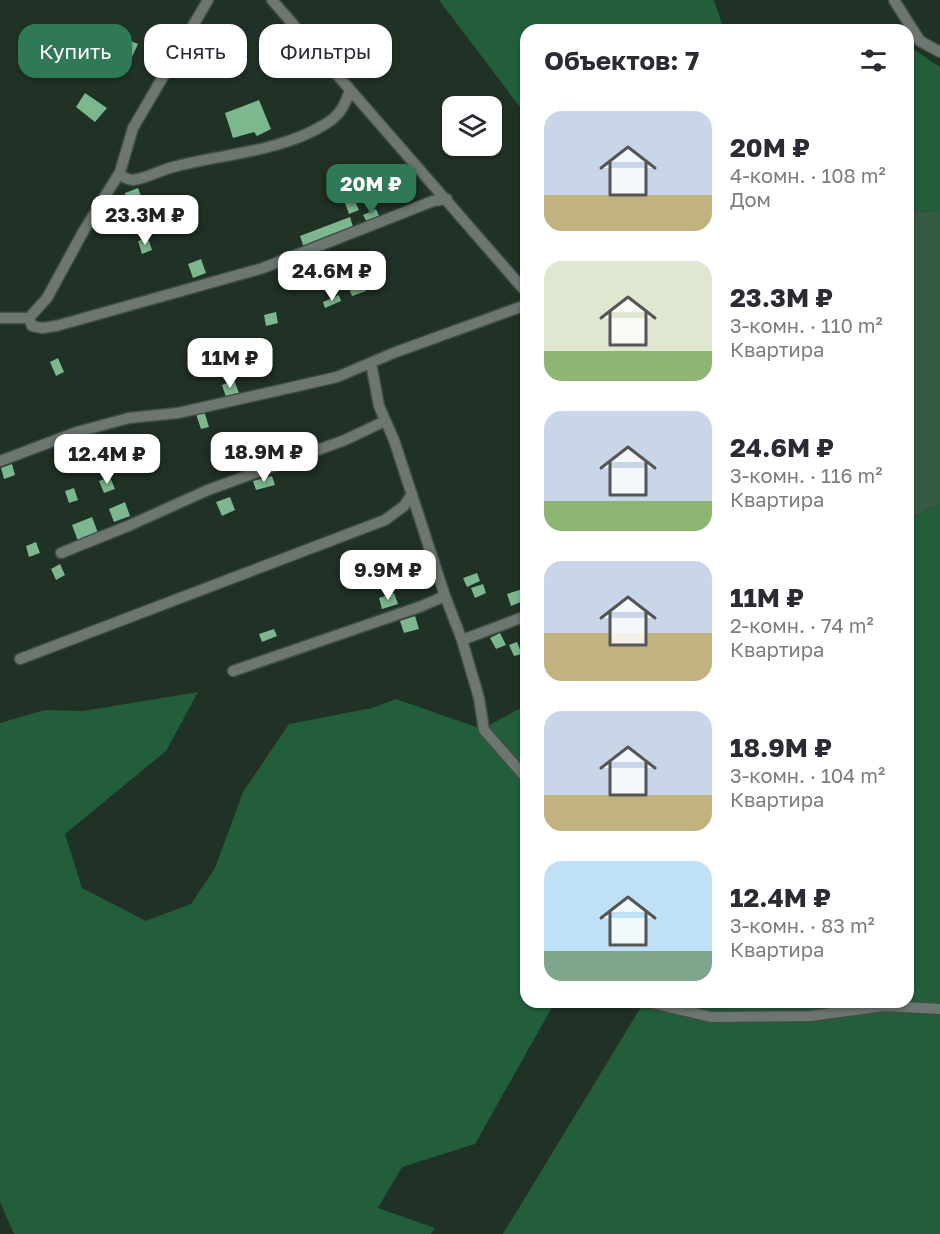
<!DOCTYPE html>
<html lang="ru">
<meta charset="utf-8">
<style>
body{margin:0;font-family:"Golos Text",sans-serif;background:#f2f2f3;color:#2b2b33;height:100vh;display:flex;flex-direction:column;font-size:22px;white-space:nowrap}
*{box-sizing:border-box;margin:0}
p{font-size:20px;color:#7c7c81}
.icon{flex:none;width:33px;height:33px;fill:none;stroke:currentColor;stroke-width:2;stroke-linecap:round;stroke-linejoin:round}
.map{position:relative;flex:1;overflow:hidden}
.side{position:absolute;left:520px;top:24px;width:394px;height:984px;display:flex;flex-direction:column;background:#fff;border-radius:18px;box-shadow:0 2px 4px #0004}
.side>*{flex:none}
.guide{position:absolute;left:18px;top:24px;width:412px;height:54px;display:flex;gap:12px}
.tools{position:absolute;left:442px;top:96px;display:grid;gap:12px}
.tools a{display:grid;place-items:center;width:60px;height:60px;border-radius:12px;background:#fff;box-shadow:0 2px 4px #0004;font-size:30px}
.price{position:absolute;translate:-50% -51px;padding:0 14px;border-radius:12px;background:#fff;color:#222;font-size:20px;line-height:39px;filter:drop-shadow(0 2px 3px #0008)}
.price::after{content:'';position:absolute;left:50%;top:36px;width:18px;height:14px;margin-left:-9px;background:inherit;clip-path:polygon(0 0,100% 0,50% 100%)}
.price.current{background:#307956;color:#fff}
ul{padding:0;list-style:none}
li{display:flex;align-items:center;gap:18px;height:150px;padding:0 24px}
li span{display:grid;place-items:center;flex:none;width:168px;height:120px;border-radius:18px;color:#555}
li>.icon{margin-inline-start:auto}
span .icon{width:72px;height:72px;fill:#fffc;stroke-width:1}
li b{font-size:26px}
h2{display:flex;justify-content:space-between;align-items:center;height:72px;padding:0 24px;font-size:26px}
.pill{padding:0 21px;border-radius:18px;background:#fff;box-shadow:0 2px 4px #0004;font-size:21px;line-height:54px}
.pill.current{background:#307956;color:#fff}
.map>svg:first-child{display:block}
</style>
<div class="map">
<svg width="940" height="1234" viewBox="0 0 940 1234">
<rect width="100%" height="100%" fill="#203125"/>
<path fill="#365a42" d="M909,211l31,1v292l-31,15z"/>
<path fill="#235e3b" d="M439,0h275l10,30h-198v85z
M909,46l31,21v145l-31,-1z
M940,504v730h-437l141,-232h265v-483z
M198,692l-32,59 -101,83 17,54 64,33 45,-17 24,-36 28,-76 46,-68 83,-16 24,-9 86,30 44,-24v297h29l-80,142 -73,23 -24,41 57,20 -4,6h-417l-14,-32v-479l45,-13 38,1z"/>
<path fill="#7cb78e" d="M124,38l14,6 -6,13 -14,-7z
M85,93l22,15 -12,14 -19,-15z
M259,100l12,29 -14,7 -3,-4 -21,6 -8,-25z
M138,188l4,11 -14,5 -3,-11z
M354,199l5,11 -10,4 -4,-11z
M376,209l3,7 -12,6 -4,-7z
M350,217l4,13 -50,18 -4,-12z
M148,238l4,12 -10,4 -4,-13z
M361,255l4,12 -19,6 -3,-12z
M201,259l5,14 -13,5 -5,-14z
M363,283l3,8 -14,5 -3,-8z
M339,295l2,6 -16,7 -2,-6z
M276,312l2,11 -12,3 -2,-11z
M58,358l6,14 -8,4 -6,-14z
M234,380l5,13 -13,4 -4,-12z
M204,411l5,16 -8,2 -5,-15z
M12,464l3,11 -11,4 -3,-11z
M272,476l3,9 -19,5 -3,-9z
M110,477l5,12 -11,4 -5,-12z
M74,488l4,12 -9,3 -4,-12z
M230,497l5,13 -13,6 -6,-14z
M125,502l5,14 -16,6 -5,-13z
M92,517l6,16 -20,8 -6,-16z
M36,542l4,11 -11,4 -3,-11z
M60,564l5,11 -9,5 -5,-11z
M477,573l3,8 -13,6 -4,-9z
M483,584l3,9 -11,5 -4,-10z
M522,589l4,11 -15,6 -4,-12z
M394,593l4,11 -16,5 -3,-11z
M415,616l4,13 -15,4 -4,-12z
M274,629l3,7 -15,6 -3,-8z
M500,633l6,12 -10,4 -6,-11z
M517,642l5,12 -8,2 -5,-11z"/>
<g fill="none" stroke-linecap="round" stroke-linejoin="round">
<defs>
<path id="street" d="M208,0l-75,128 -13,44 -37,60 -36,66 -18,20 3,8 10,2 14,-2 207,-58 170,-67 14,-2
M272,0l254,292
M894,0l26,41 20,11
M120,172v3c5,3 8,5 13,5 15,-2 29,-11 44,-14 48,-12 107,-15 150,-43 13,-8 18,-18 23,-33
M0,318h29
M371,363l8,43 15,34 51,156 17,44 17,58 5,32 42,48
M0,461l77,-29 52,-14 49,-5 159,-36 59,-25 130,-47
M61,553l67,-27 80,-36 137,-50 40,-19
M462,640l64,-24
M20,659l365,-139 19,-14 8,-12
M233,671l189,-65 23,-10
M648,1002l63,15 99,-1 74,-10 56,3"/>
</defs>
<use href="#street" stroke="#3f4f44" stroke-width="13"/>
<use href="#street" stroke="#6e7670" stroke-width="10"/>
</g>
</svg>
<div class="tools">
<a><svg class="icon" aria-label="layers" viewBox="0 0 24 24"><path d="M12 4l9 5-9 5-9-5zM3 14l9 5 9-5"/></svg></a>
</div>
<b class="price current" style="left:371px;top:215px">20M ₽</b>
<b class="price" style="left:145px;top:246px">23.3M ₽</b>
<b class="price" style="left:332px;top:302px">24.6M ₽</b>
<b class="price" style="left:230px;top:389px">11M ₽</b>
<b class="price" style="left:264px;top:483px">18.9M ₽</b>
<b class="price" style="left:107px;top:485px">12.4M ₽</b>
<b class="price" style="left:388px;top:601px">9.9M ₽</b>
<div class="guide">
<a class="pill current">Купить</a>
<a class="pill">Снять</a>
<a class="pill">Фильтры</a>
</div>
<section class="side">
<h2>Объектов: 7<svg class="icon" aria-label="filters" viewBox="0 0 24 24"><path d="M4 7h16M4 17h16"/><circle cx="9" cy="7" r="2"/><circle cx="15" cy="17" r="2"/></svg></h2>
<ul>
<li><span style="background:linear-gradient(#c9d6e8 70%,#c2b280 0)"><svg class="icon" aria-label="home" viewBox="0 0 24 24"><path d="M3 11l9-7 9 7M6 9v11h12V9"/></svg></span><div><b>20M ₽</b><p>4-комн. · 108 m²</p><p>Дом</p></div></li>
<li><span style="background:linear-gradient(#dfe7d0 75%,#8fb573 0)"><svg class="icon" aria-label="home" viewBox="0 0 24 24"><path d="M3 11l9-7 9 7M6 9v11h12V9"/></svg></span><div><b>23.3M ₽</b><p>3-комн. · 110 m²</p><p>Квартира</p></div></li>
<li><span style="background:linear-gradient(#c9d6e8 75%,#8fb573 0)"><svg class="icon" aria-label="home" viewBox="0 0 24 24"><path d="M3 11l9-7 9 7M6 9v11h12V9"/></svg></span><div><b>24.6M ₽</b><p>3-комн. · 116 m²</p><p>Квартира</p></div></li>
<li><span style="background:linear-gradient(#c9d6e8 60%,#c2b280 0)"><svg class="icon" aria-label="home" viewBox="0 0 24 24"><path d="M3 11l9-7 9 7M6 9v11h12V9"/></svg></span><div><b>11M ₽</b><p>2-комн. · 74 m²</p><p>Квартира</p></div></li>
<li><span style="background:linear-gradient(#c9d6e8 70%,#c2b280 0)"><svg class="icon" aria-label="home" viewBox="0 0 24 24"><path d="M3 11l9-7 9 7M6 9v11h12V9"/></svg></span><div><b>18.9M ₽</b><p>3-комн. · 104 m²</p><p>Квартира</p></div></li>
<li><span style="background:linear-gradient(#bfe0f5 75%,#7fa58c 0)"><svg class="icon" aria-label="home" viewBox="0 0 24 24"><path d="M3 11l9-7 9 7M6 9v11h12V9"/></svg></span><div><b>12.4M ₽</b><p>3-комн. · 83 m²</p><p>Квартира</p></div></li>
</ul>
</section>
</div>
